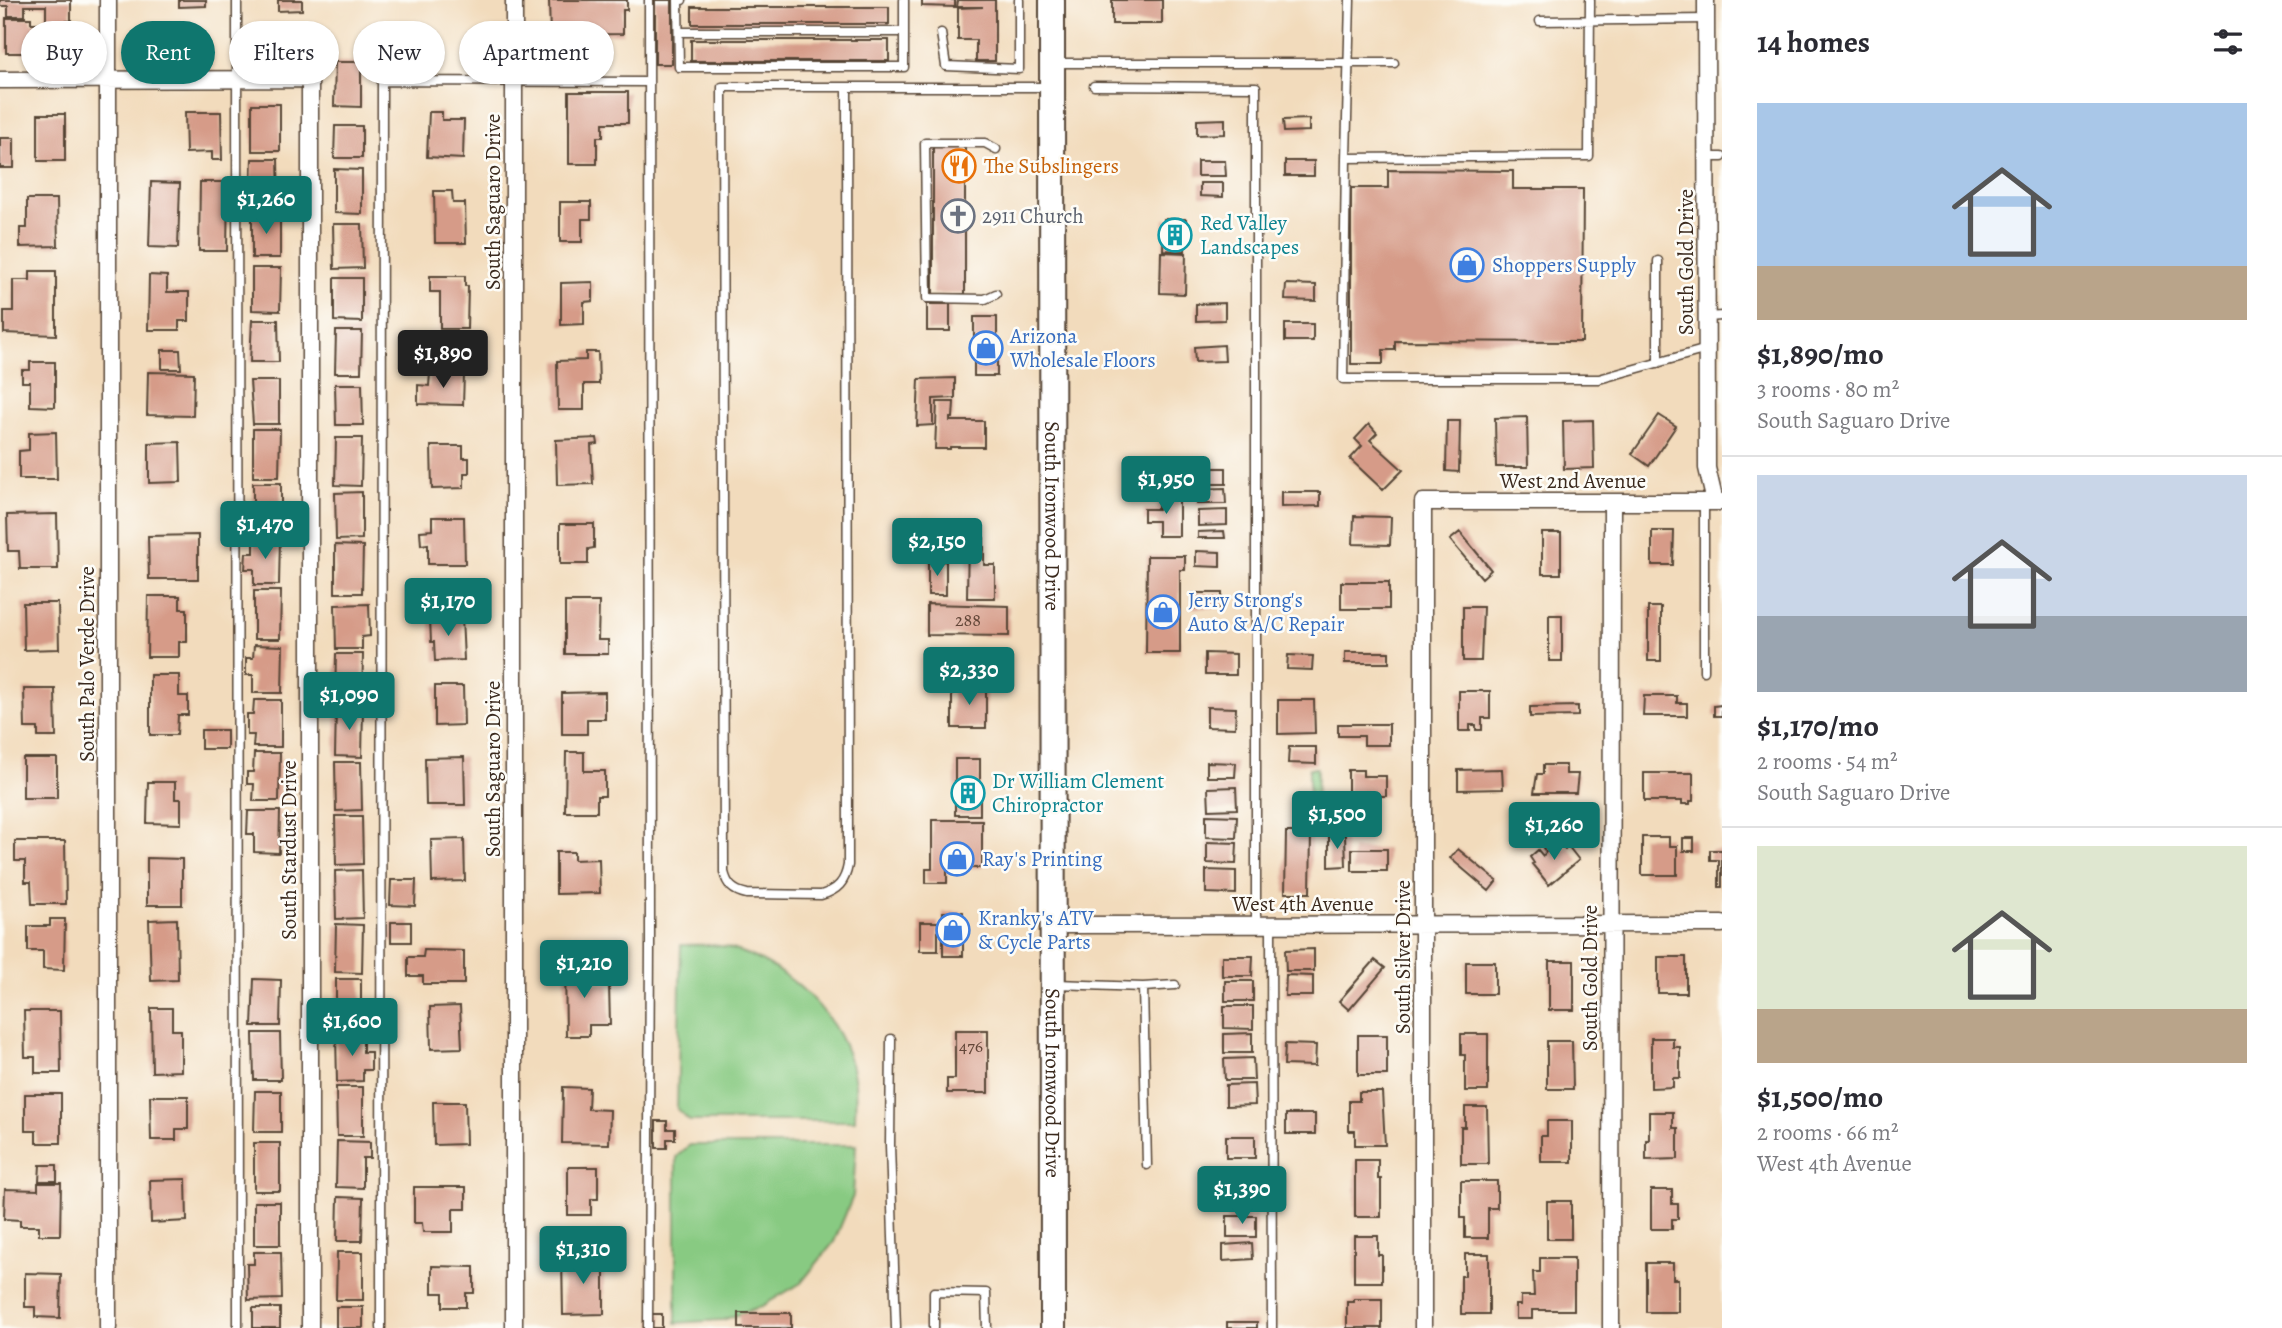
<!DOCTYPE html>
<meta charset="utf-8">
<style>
body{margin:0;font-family:Alegreya,serif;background:#f7f7f7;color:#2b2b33;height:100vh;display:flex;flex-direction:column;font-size:26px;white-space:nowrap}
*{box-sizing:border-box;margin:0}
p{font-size:23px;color:#7c7c81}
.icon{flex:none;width:38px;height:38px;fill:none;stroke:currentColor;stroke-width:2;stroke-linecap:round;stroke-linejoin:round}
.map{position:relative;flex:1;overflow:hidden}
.drawer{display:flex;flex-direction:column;background:#fff;width:560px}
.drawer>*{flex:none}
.hud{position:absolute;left:21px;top:21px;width:665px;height:63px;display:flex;gap:14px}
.price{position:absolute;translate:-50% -60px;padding:0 16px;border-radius:7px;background:#0f766e;color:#fff;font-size:23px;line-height:46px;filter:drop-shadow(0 2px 4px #0008)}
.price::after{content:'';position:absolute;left:50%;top:42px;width:21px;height:16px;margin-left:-10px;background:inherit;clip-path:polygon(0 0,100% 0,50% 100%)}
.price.on{background:#222;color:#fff}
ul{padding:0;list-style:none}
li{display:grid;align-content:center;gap:14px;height:371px;padding:0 35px}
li+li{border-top:2px solid #e1e1e2}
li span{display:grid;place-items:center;height:217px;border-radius:0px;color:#555}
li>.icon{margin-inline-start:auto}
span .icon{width:126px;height:126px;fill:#fffc;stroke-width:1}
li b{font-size:30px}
h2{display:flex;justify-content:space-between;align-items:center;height:84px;padding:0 35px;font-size:30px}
.chip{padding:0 24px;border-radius:32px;background:#fff;box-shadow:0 2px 5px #0004;font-size:24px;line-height:63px}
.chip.on{background:#0f766e;color:#fff}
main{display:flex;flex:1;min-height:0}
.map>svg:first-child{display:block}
</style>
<main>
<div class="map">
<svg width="1722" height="1328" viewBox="0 0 1722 1328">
<rect width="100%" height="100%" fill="#fdfcf7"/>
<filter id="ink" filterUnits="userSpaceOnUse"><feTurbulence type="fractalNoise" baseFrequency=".0143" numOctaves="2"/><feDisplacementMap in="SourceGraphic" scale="14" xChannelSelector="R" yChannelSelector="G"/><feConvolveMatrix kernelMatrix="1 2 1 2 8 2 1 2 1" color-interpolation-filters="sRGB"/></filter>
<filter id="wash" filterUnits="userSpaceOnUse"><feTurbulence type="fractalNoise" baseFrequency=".00686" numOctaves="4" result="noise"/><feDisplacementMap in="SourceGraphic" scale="28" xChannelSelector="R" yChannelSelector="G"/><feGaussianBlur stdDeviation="1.57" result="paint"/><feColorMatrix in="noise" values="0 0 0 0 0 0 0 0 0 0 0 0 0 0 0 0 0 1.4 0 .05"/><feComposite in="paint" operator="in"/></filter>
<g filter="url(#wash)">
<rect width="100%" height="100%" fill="#f2dbbc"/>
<path fill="#88ca82" stroke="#627a50" stroke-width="2" d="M1309,768h8l-1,47h-7z
M681,945c15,0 34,-2 48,3 59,18 113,66 125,129 3,14 1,30 1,44h-165l-13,-12z
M690,1145h166l-3,51 -19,46 -33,41 -39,23 -39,14 -47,3v-166z"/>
<g id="blocks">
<path fill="#d69b88" d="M0,0h71v21h-25v-15h-21v10h-17v-10h-8z
M179,0h27v6l-27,1z
M278,0h24v10l-24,1z
M549,0h78v10h-4v24l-73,1z
M655,0h17v64h-17z
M922,0h33v7l-33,-1z
M958,0h37v61h-19v-21h-18v-32l25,-1h-26z
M1112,0h50v24h-50z
M692,7h197v17h-197z
M6,18h25v5h7v5h7v25h-39z
M691,40h198v21h-198z
M335,62h26v45l-27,-1z
M569,92h59v31h-25v14h-6v27h-28z
M252,104h28v47h-28z
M185,112h36l1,48h-10v-8l-26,1z
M429,112h13v8h22l-1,39 -36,-2z
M38,114h27v47h-27z
M1225,119v15l-28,1v-15z
M1309,119v12l-25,1 -1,-12z
M335,126h27v32h-28z
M0,138h14v30h-14z
M933,147h32v147h-32z
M252,159h26l1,48h-29z
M1197,161h28l1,15h-29z
M1285,161h29v15h-29z
M334,169l28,1v44l-28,-1z
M1388,170l125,1v18h70l-1,153 -187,-1v9h-12v14h-32v-176h37z
M151,182l29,1 -2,65 -29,-1z
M200,182h28l-1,69h-28z
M1200,183h23v14l-23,-1z
M434,191h18l1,12h12l1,40h-31z
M27,199h30l1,47 -38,1v-19h7z
M560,202h31v17h-9v23h-22z
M252,215h28v43h-28z
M1164,219h22l-1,32 -22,-1z
M333,224h29l1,44 -29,1z
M1161,252l25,1 -1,41 -25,-1z
M252,268h29l-1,43 -28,-1z
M30,271h26v64l-52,-2v-22h9v-31h17z
M149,275l18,1v16h22v29h-10v9h-31z
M430,276h35v10h3l-1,43h-27v-37h-10z
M334,278h28v44l-28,-1z
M593,282v19l-9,1v22l-23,1v-42z
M1286,284l30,1v16l-31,-1z
M1225,303v17l-29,1v-17z
M927,304h23v27h-23z
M974,317h23v59h-23z
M252,320h26l1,42h-29z
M1285,324h28v17h-28z
M336,331h26l-1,42h-26z
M1224,345l1,16 -30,1 -1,-15z
M162,350h18l1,19h-19z
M586,352h12l1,32h-15v26h-26l-1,-49 29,-1z
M30,362h25v45l-25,-1v-24h-8v-12h8z
M148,372l46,1 -1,43 -46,-1z
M430,373l34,1 -1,31 -45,-1v-19l11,1z
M955,378v20l-22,1v26l-16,1 2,-47z
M250,381h29v43h-26z
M335,384h27l1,41h-27z
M937,402h17l-1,16h-3v3h34v26h-34v2h-15z
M1659,415l17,11 -27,40 -17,-12z
M1527,417l1,50h-32l-1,-49z
M1593,420l1,48 -30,1 -1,-48z
M1447,421h13l-1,51 -13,-1z
M1369,424l8,9 -7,7 33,30 -20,20 -33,-31 12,-13 -7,-7z
M253,429h27l-1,48h-26z
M56,432l1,47h-38v-28l10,-1v-17z
M336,438h26l-1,48 -26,-1z
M597,438l1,6 -7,1 2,39 -36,1 -1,-45z
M180,442l1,40 -32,1v-40z
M431,446h32v12h6v15h-5v15l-32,1z
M1194,468h32v16h-32z
M253,483h28v48h-28z
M1225,488l1,16h-29v-15z
M362,492v47l-26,1 -1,-47z
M1281,492h39v14l-39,1z
M1158,496h21v40h-21v-15h-14v-12h14z
M1227,510v15l-29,1v-15z
M57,514l1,55h-38l-1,-18h-11l-1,-36z
M1354,516l37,1 -1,28 -37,-1z
M432,517h32l1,47h-37v-20l-7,1 -1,-14 12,-1z
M560,524h34v24l-6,1v15h-28z
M1224,531l1,7h-27v-6z
M1652,531h22l-1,34h-21z
M1460,532l31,38 -9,8 -32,-38z
M1542,533h19v41h-19z
M198,535v44h-49l-1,-43z
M254,537h26l-1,48h-25v-16h-9l1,-16h8z
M968,538h16v27h11v33h-28z
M335,545l28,1 -1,47h-27z
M1196,551l24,1v15l-24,-1z
M1147,556h38v14h-5v83h-34z
M946,561v34h-18v-33z
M1341,582h48v27h-48z
M254,591h27l-1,48h-26z
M1192,593h30v15h-30z
M148,596h32v13h7v33h-8v15h-32z
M565,602h34l-1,38h10v14h-43z
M23,603h35l1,46 -35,1z
M369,604l1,32 -8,1v12h-26l-1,-44z
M927,604l82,2v30l-82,-1z
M1463,607h20l-2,54h-18z
M1648,607h13v54h-13z
M1549,615h13v46h-13z
M462,617l2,43 -29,1 -1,-19h-3l-1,-24z
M254,645l29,1 -1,47h-29v-18h-7v-17h7z
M1345,652h44v11h-44z
M1205,653l31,1v21h-31z
M336,654h27l-1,48 -27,-1z
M1288,655l25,1 -1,14 -25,-1z
M150,675h29v21h9v19h-10l-1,20h-27z
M435,686h28l1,39 -29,1z
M952,686h34v42h-34z
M24,689h31l1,48h-18v-9h-13z
M1459,691h31v27h-8v12h-6v-5h-6v6h-11z
M605,692v27h-18v15h-25v-41z
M1644,696h33v7h10v13h-44z
M254,700h27v47h-28l1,-12h-7v-21h6z
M1278,700h36l1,33 -37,1z
M1722,705v11h-8v-10z
M1578,706v10l-48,1v-10z
M1207,707l29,1 -1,20 -28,-1z
M336,708h27l-1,49 -27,-1z
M1338,724h51v21h-25v-9h-26z
M201,730h26v19h-26z
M1289,747h27v17l-28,-1z
M566,752h18v19h21v25h-8v16h-32z
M254,753h26l-1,48h-26l1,-17h-7v-12h6z
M464,757l1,48h-39l-1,-47z
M23,758h34v40h-34z
M955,759h25v56h-25z
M335,762h26l1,48 -26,1z
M1207,762l29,1 -1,14h-28z
M1543,765h23v9h12l-2,19h-42l3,-19h6z
M1502,769l1,20 -45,1v-20z
M1348,770h15v6h23v20h-38z
M1644,773h49v28h-3v3h-8v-3h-38z
M148,782h27v17h6v25l-34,-1z
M1236,787l1,22 -28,1 -1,-22z
M248,811h32l-1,42 -25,-1v-18h-7z
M1206,815l31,1 -1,22 -30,-1z
M335,816h27l1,48 -27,1z
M932,820h50v48h-35v15h-21v-14h6z
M1286,832h25l-1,61h-25z
M1329,835h16l1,31 -17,1z
M1642,837h27v9h8v29h-35z
M1683,838h11v13h-11z
M464,839l1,42 -33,1 -1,-42z
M15,841h50l1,63h-34l-1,-22h-6v-21h-10z
M1207,842l30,1 -1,21 -29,-1z
M1559,842l6,7 3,-3 11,14 -30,25 -17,-21 2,-1 -4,-6 8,-7 5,6 3,-4 -3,-4 6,-5 4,4z
M1352,849h35v22h-35z
M1458,849l39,32 -8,10 -39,-33z
M1710,850h12v37h-3v-27h-9z
M556,852h18v8l25,-1 1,34 -44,1z
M147,858l35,1v46h-35z
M362,870l1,48 -27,1 -1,-48z
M1206,870l30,1v23l-30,-1z
M391,880h25l-1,26 -25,-1z
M943,912h20v44h-20z
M50,919h15l-1,51 -21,-1v-18h-15v-25h22z
M177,919l1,61 -27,1 -2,-61z
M391,922h20v20h-20z
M920,922h18v29h-18z
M336,924l27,1 -1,48 -27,-1z
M1314,949v22h-28l-1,-21z
M424,950l40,1v33h-41v-8h-15v-19h15z
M1222,956h31l-1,20h-30z
M1658,957h28v36h-28z
M565,960h25v24h19l1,41h-21v11h-23z
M1375,960l10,8 -36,42 -10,-9z
M1549,961h25v49h-25z
M1466,962h29v32h-29z
M1286,975l27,1v20h-28z
M254,979l27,1 -1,46h-28z
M336,979h25v43h-25z
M1225,981h28v20h-28z
M460,1006l2,42 -31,1 -1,-42z
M1224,1006h29v23l-29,-1z
M151,1008h21v22h9v41l-29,1z
M24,1011h36l1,62h-26v-16h-10z
M955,1030h33v63h-41v-14h8z
M253,1033h27l1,47h-27z
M363,1033v19h8v18h-8v11l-26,1 -1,-48z
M1252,1033v20h-28v-19z
M1461,1034h27v57h-23v-36h-4z
M1358,1035h29v40h-29z
M1651,1038h22v9h7v31h-7v9l-22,1z
M1547,1041h25l1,48h-26z
M1285,1044l31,1 -1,21 -31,-1z
M1253,1058l1,22h-29l-1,-21z
M1254,1084l1,21 -29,1v-21z
M336,1087h27v49h-26z
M563,1087l26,1 -1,21 22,1 -1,34 -47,-1z
M255,1091h26v41h-27z
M1359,1092h23l3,53h-30v-14h-6v-30h10z
M25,1094h36v49h-25v-12h-11z
M150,1096h38v33h-12v11h-25z
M433,1102h32l1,42 -32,1z
M1465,1107h22l1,57h-27v-37h4z
M1649,1112h24v16h5v31l-32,1v-20h3z
M1286,1114h29v20h-29z
M656,1121h11v8h8v10h-8v9h-11z
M1547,1121h25v41h-31v-26h6z
M1226,1136h29v22h-29z
M337,1141l33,1v16h-7v30l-27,-1z
M254,1143h26v48h-26z
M1355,1160h23v19h3v38h-26z
M40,1165h17v16h-18z
M568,1167h30v32h-7v16h-23z
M186,1179l1,42 -36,2 -1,-43z
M1461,1181h36v27h-9v30h-23v-20h-4z
M38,1183h23l-1,52h-21v-9h-19v-6l-16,-1 1,-30 33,1z
M414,1187h52v22h-13v23h-30l-1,-9h-8z
M1224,1190h30v17h-30z
M1651,1190h21v14h6v15h-6v10h-21z
M338,1197l25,1 -1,43h-25z
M1547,1201h24v38h-24z
M254,1202h26v43h-26z
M1227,1216h29v21h-29z
M1354,1236h24v19h4v27h-28z
M1252,1243l1,16 -30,2v-16z
M254,1252h27l1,47 -34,1 -1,-36h7z
M337,1252h26v48h-27z
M1465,1254h24v60h-28v-38h4z
M562,1257h42v57l-41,1z
M1540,1258h34v52h-42v9h-16v-14h5v-9h13l-1,-24h7z
M1646,1263h27v16h5v33h-32z
M432,1266l42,1v26h-8v14h-23v-14h-11z
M25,1273l36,1 -1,44 -25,-1v-10h-10z
M1354,1299h28v29h-35v-26h7z
M336,1307h27v21h-27z
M253,1308h27v20h-27z
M739,1313h52v15h-52z
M652,1314h10v14h-10z
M1227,1322h30v6h-30z"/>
</g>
</g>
<g filter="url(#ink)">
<use href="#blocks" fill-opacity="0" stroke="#564536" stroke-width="2"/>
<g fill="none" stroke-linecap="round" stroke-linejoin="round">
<defs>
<path id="service" d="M237,0l1,1328
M682,0h-4l1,67h225v-67
M1350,0l-4,158 243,-2 1,-156
M1540,21l167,-2
M679,32h225
M941,33l5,33 73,3v-69
M1054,63h340
M382,81l267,1
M1094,86l162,1v838
M847,87l1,778c-3,17 -10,25 -27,30l-74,-1c-14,-3 -20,-9 -23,-22l-2,-785h327
M1707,157h15
M1346,158l-3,221h256l108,-30
M1658,261v102
M996,294l-11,5 -58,-1 -2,-155h60l11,6
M1707,317l15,-1
M1704,502v169
M1271,925l1,403
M1056,984l87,3 32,-2
M1143,987l4,178
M891,1039l-1,106 6,183
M381,1328l1,-1262
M648,1328l2,-386 -1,-942
M934,1328v-36l52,1 1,35"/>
<path id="minor" d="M108,0v1328
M514,0v1328
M1706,0l1,468 8,34
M0,80l310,-1v1249
M1053,925l669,-1
M1423,1328v-826h299
M1611,1328l1,-826"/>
<g id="primary">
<path id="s1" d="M1052,0l1,1328"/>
</g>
</defs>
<use href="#service" stroke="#564536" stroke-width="11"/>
<use href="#minor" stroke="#564536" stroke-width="19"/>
<use href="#primary" stroke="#564536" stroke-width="28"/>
<use href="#service" stroke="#fff" stroke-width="8"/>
<use href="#minor" stroke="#fff" stroke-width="16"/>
<use href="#primary" stroke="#fff" stroke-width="24"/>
</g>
</g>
<defs>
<symbol id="restaurant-ring" viewBox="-11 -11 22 22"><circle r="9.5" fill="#fdfcf7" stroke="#e8710a" stroke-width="1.5"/><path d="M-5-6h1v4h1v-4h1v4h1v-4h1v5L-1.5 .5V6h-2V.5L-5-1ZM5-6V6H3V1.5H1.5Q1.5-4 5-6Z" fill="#e8710a"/></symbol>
<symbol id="church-ring" viewBox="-11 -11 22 22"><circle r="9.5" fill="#fdfcf7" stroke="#6b7280" stroke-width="1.5"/><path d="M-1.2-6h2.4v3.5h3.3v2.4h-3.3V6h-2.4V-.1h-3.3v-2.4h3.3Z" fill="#6b7280"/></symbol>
<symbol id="building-ring" viewBox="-11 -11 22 22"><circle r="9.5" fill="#fdfcf7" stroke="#0f9aa8" stroke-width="1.5"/><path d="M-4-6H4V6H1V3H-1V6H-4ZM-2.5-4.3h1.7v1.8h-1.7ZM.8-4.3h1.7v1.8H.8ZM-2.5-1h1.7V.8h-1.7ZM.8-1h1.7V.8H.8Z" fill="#0f9aa8"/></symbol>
<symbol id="shop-ring" viewBox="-11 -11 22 22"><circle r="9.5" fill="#fdfcf7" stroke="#3f7fe0" stroke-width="1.5"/><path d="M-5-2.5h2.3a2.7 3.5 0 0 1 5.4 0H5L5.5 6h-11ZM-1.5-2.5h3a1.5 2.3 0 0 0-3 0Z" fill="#3f7fe0"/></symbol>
</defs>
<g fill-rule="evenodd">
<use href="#restaurant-ring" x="940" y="147" width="38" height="38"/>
<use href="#church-ring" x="939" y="197" width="38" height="38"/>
<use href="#building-ring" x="1156" y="216" width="38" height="38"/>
<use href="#shop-ring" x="1448" y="246" width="38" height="38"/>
<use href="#shop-ring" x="967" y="329" width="38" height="38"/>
<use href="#shop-ring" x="1144" y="593" width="38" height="38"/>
<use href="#building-ring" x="949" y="774" width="38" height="38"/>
<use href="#shop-ring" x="938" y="840" width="38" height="38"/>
<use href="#shop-ring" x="934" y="911" width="38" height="38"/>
</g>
<g text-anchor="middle" stroke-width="5" stroke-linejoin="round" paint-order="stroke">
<g font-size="18" fill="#624638">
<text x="968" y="626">288</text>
<text x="971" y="1052">476</text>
</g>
<g font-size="21" fill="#c56008" stroke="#fdfcf7" text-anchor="start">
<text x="984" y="173">The Subslingers</text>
</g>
<g font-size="21" fill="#3b2a1e" stroke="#fdfcf7">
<text transform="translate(493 202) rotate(-90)" y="7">South Saguaro Drive</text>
<text transform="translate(1686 262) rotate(-90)" y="7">South Gold Drive</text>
<text x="1573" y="488">West 2nd Avenue</text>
<text dy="7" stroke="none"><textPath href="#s1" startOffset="516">South Ironwood Drive</textPath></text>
<text transform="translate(87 664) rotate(-90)" y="7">South Palo Verde Drive</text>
<text transform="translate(493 769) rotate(-90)" y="7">South Saguaro Drive</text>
<text transform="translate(289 850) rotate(-90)" y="7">South Stardust Drive</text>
<text x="1303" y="911">West 4th Avenue</text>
<text transform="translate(1403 957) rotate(-90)" y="7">South Silver Drive</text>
<text transform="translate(1590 978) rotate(-90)" y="7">South Gold Drive</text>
<text dy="7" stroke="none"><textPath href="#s1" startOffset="1083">South Ironwood Drive</textPath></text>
</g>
<g font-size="21" fill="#5b616d" stroke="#fdfcf7" text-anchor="start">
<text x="982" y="223">2911 Church</text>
</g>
<g font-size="21" fill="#0d838f" stroke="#fdfcf7" text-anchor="start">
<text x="1200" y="230">Red Valley<tspan x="1200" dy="24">Landscapes</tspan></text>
<text x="992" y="788">Dr William Clement<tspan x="992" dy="24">Chiropractor</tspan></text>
</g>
<g font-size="21" fill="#366cbe" stroke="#fdfcf7" text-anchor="start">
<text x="1492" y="272">Shoppers Supply</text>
<text x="1010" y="343">Arizona<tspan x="1010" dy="24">Wholesale Floors</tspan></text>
<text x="1188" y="607">Jerry Strong's<tspan x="1188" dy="24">Auto &amp; A/C Repair</tspan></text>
<text x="982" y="866">Ray's Printing</text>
<text x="978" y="925">Kranky's ATV<tspan x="978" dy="24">&amp; Cycle Parts</tspan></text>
</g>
</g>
</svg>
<b class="price" style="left:266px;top:236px">$1,260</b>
<b class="price on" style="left:443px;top:390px">$1,890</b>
<b class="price" style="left:1166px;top:516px">$1,950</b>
<b class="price" style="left:265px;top:561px">$1,470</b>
<b class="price" style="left:937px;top:578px">$2,150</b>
<b class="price" style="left:448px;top:638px">$1,170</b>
<b class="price" style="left:969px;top:707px">$2,330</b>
<b class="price" style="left:349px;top:732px">$1,090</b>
<b class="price" style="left:1337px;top:851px">$1,500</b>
<b class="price" style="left:1554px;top:862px">$1,260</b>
<b class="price" style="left:584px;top:1000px">$1,210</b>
<b class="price" style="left:352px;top:1058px">$1,600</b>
<b class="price" style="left:1242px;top:1226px">$1,390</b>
<b class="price" style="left:583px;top:1286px">$1,310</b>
<div class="hud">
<a class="chip">Buy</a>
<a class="chip on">Rent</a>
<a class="chip">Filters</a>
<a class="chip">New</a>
<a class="chip">Apartment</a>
</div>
</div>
<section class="drawer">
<h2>14 homes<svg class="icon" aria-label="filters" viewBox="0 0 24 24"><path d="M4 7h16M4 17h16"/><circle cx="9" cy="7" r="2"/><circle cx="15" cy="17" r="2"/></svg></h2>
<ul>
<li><span style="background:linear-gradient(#a9c7e8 75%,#b9a48a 0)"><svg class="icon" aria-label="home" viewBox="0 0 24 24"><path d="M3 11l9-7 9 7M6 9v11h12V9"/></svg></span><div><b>$1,890/mo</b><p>3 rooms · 80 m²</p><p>South Saguaro Drive</p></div></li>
<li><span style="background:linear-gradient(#c9d6e8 65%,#9aa5b1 0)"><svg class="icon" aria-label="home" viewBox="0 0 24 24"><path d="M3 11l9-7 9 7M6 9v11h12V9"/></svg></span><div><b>$1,170/mo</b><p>2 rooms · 54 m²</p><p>South Saguaro Drive</p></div></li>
<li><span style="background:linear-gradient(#dfe7d0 75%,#b9a48a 0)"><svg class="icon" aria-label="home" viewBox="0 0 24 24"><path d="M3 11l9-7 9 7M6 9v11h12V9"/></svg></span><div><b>$1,500/mo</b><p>2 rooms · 66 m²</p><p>West 4th Avenue</p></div></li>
</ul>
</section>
</main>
